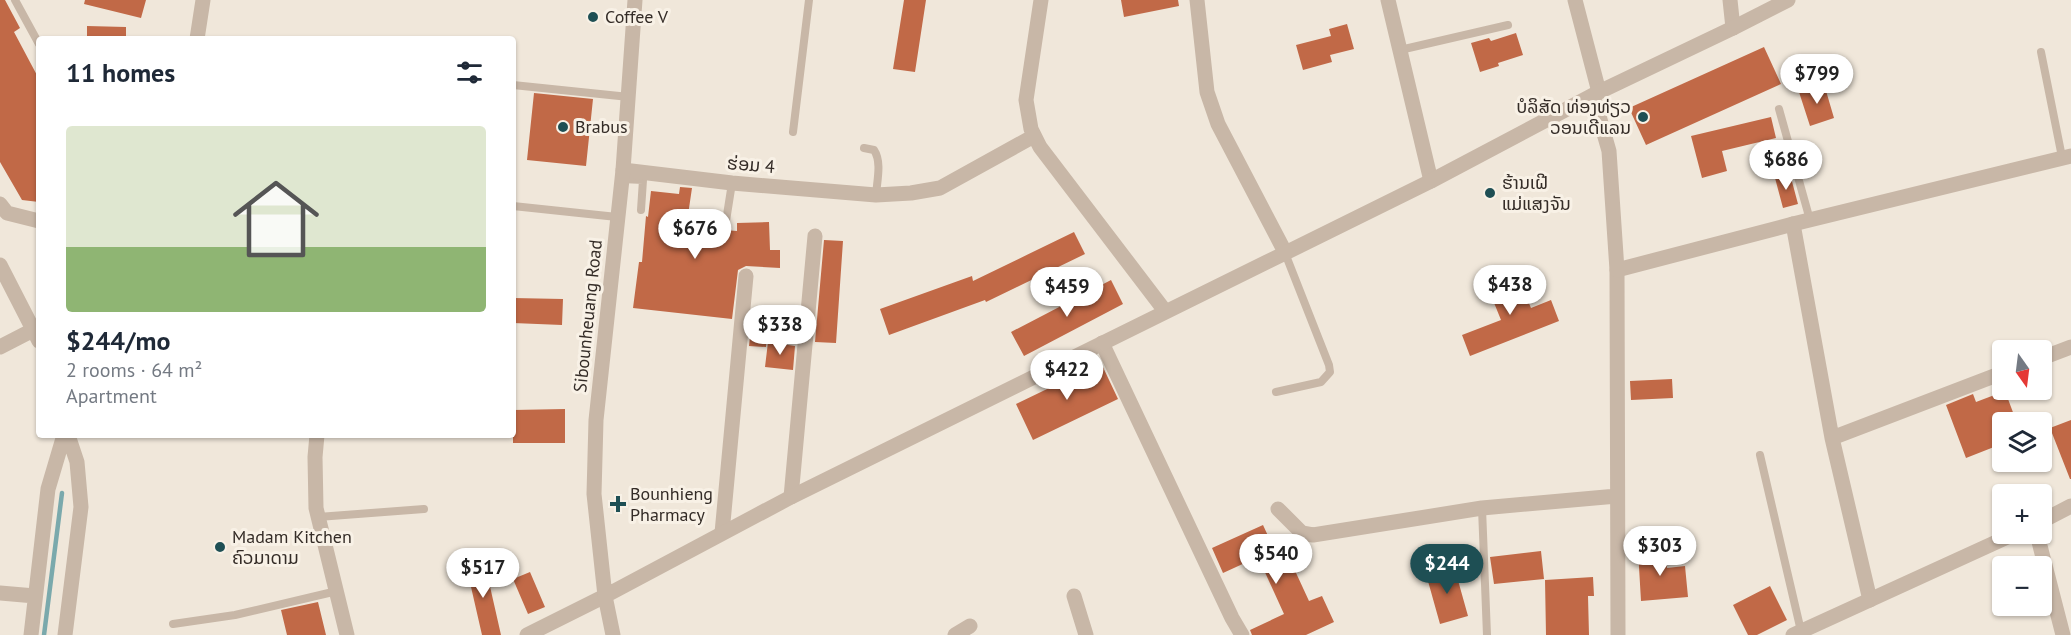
<!DOCTYPE html>
<meta charset="utf-8">
<style>
body{margin:0;font-family:"PT Sans","Noto Sans Lao",sans-serif;background:#f2f2f3;color:#1f2937;height:100vh;display:flex;flex-direction:column;font-size:22px;white-space:nowrap}
*{box-sizing:border-box;margin:0}
p{font-size:20px;color:#747a83}
.icon{flex:none;width:33px;height:33px;fill:none;stroke:currentColor;stroke-width:2;stroke-linecap:round;stroke-linejoin:round}
.map{position:relative;flex:1;overflow:hidden}
.drawer{position:absolute;left:36px;top:36px;width:480px;height:402px;display:flex;flex-direction:column;background:#fff;border-radius:6px;box-shadow:0 2px 4px #0004}
.drawer>*{flex:none}
.needle{width:39px;rotate:166deg}
.controls{position:absolute;left:1992px;top:340px;display:grid;gap:12px}
.controls a{display:grid;place-items:center;width:60px;height:60px;border-radius:6px;background:#fff;box-shadow:0 2px 4px #0004;font-size:30px}
.price{position:absolute;translate:-50% -51px;padding:0 14px;border-radius:21px;background:#fff;color:#222;font-size:20px;line-height:39px;filter:drop-shadow(0 2px 3px #0008)}
.price::after{content:'';position:absolute;left:50%;top:36px;width:18px;height:14px;margin-left:-9px;background:inherit;clip-path:polygon(0 0,100% 0,50% 100%)}
.price.on{background:#1e4f54;color:#fff}
ul{padding:0;list-style:none}
li{display:grid;align-content:center;gap:12px;height:318px;padding:0 30px}
li+li{border-top:2px solid #e0e1e3}
li span{display:grid;place-items:center;height:186px;border-radius:6px;color:#555}
li>.icon{margin-inline-start:auto}
span .icon{width:108px;height:108px;fill:#fffc;stroke-width:1}
li b{font-size:26px}
h2{display:flex;justify-content:space-between;align-items:center;height:72px;padding:0 30px;font-size:26px}
.map>svg:first-child{display:block}
</style>
<div class="map">
<svg width="2071" height="635" viewBox="0 0 2071 635">
<rect width="100%" height="100%" fill="#f0e7da"/>
<g fill="none" stroke-linecap="round" stroke-linejoin="round">
<path stroke="#7aa9ac" stroke-width="4.5" d="M44,635l18,-142"/>
</g>
<path fill="#c16947" d="M0,0h5l15,28 -6,4 25,47v123l-17,-2 -22,-38z
M85,0h61l-5,18 -57,-14z
M904,0h22l-11,72 -22,-3z
M1121,0h57l1,6 -55,11z
M1347,24l7,25 -24,6 2,7 -29,8 -7,-25 35,-9 -2,-7z
M87,26l39,1v12h-39z
M1516,33l7,22 -25,8 1,3 -19,6 -9,-29 18,-5 2,3z
M1764,47l17,37 -135,61 -17,-37z
M1824,84l10,34 -24,8 -11,-34z
M534,93l59,6 -7,67 -59,-6z
M1771,117l5,21 -54,13 5,20 -25,7 -11,-42z
M1790,174l8,30 -15,4 -8,-30z
M680,187l12,1 -4,27 -4,5 3,7 50,4v-8l32,-1 1,28h10v18l-34,-2 -8,4 -6,49 -99,-11 6,-46h3l4,-46 2,1 3,-26 28,3z
M1074,232l11,22 -99,48 -1,-2 -96,35 -9,-26 92,-33 1,5z
M824,240l19,1 -7,102 -21,-1z
M1515,271l16,37 20,-8 8,21 -89,35 -8,-21 39,-15 -15,-37z
M1111,280l12,24 -99,52 -13,-24z
M513,298l50,1 -1,26 -49,-2z
M752,319l16,1 -2,27 -17,-1z
M768,342l27,4 -2,24 -28,-3z
M1101,363l17,36 -85,41 -17,-36z
M1672,379l1,19 -42,2 -1,-19z
M2005,391l12,32h-15v16l-10,4 2,4 -28,11 -20,-53 27,-11 3,8z
M565,409v34h-52v-33z
M2071,420v59h-1l-20,-51z
M1263,525l13,28 9,-4 24,52 13,-5 12,26 -28,13h-54l-2,-5 34,-16 -26,-57 -35,16 -11,-25z
M1666,548l1,20 18,-2 3,31 -47,4 -3,-51z
M1541,551l3,28 -50,5 -4,-27z
M484,560l17,75h-19l-16,-70z
M1454,566l14,50 -28,8 -14,-50z
M530,572l15,35 -17,7 -15,-35z
M1593,577l1,19h-6l1,39h-43l-1,-55z
M1770,586l17,34 -30,15h-9l-15,-30z
M318,602l8,33h-39l-6,-25z"/>
<g fill="none" stroke-linecap="round" stroke-linejoin="round">
<path stroke="#c8b7a7" stroke-width="8" d="M15,0l24,44
M1400,50l108,-25
M2041,52l21,105
M513,85l116,12
M1779,109l31,111
M793,132l16,-132
M864,148l10,2c8,12 3,31 2,45
M622,179l21,1 -2,30
M513,206l104,11
M690,221h36l6,-38
M1276,392l45,-10 9,-10 -1,-7 -44,-112
M1760,455l41,176
M1482,508l5,127
M318,517l106,-8
M173,624l62,-9 102,-24"/>
<path stroke="#c8b7a7" stroke-width="15" d="M1041,0l-15,100 5,29 9,18 125,164
M1197,0l10,92 11,32 67,128
M1388,0l43,181
M1575,0l24,92
M1730,0l3,28
M197,39l6,-39
M623,170l109,13 144,12 35,-2 29,-5 94,-52
M0,204l7,9 32,8
M1793,224l39,214 38,162
M0,265l39,76
M1617,270l1,365
M1102,343l130,275 10,17
M0,347l33,-17
M2042,358l29,-11
M317,435l-2,22 1,51 31,127
M1832,438l170,-65
M791,497l24,-261
M1278,509l24,24 11,2 169,-27 135,-12
M722,533l24,-257
M2037,534l26,101
M0,593l35,3
M1074,596l12,39
M31,635l17,-146 16,-54
M65,635l16,-128 -4,-45 -9,-27
M527,635l78,-39
M955,635l15,-9"/>
<path stroke="#c8b7a7" stroke-width="15" d="M1593,95l16,56 8,119 176,-46 278,-68
M2042,521l29,-15
M605,596l186,-99 640,-316 168,-89 134,-64 55,-28
M613,635l-8,-39 -11,-102 2,-74 27,-250 12,-170
M1793,635l221,-101"/>
</g>
<g fill="#1e4f54" stroke="#f8f1e6" stroke-width="2">
<circle cx="593" cy="17" r="6"/>
<circle cx="1643" cy="117" r="6"/>
<circle cx="563" cy="127" r="6"/>
<circle cx="1490" cy="193" r="6"/>
<path d="M615 495h6v6h6v6h-6v6h-6v-6h-6v-6h6z"/>
<circle cx="220" cy="547" r="6"/>
</g>
<g text-anchor="middle" stroke-width="6" stroke-linejoin="round" paint-order="stroke">
<g font-size="18" fill="#342c27" stroke="#f8f1e6" text-anchor="start">
<text x="605" y="23">Coffee V</text>
<text x="1631" y="113" text-anchor="end">ບໍລິສັດ ທ່ອງທ່ຽວ<tspan x="1631" dy="21">ວອນເດີແລນ</tspan></text>
<text x="575" y="133">Brabus</text>
<text x="1502" y="189">ຮ້ານເຝີ<tspan x="1502" dy="21">ແມ່ແສງຈັນ</tspan></text>
<text x="630" y="500">Bounhieng<tspan x="630" dy="21">Pharmacy</tspan></text>
<text x="232" y="543">Madam Kitchen<tspan x="232" dy="21">ຄົວມາດາມ</tspan></text>
</g>
<g font-size="18" fill="#342c27" stroke="#f8f1e6">
<text transform="translate(751 165) rotate(5)" y="6">ຮ່ອມ 4</text>
<text transform="translate(588 316) rotate(-84)" y="6">Sibounheuang Road</text>
</g>
</g>
</svg>
<div class="controls">
<a><svg class="needle" viewBox="-14 -14 28 28"><path d="M0-13l5 13h-10z" fill="#e53935"/><path d="M0 13l5-13h-10z" fill="#747a83"/></svg></a>
<a><svg class="icon" aria-label="layers" viewBox="0 0 24 24"><path d="M12 4l9 5-9 5-9-5zM3 14l9 5 9-5"/></svg></a>
<a>+</a>
<a>−</a>
</div>
<b class="price" style="left:1817px;top:105px">$799</b>
<b class="price" style="left:1786px;top:191px">$686</b>
<b class="price" style="left:695px;top:260px">$676</b>
<b class="price" style="left:1510px;top:316px">$438</b>
<b class="price" style="left:1067px;top:318px">$459</b>
<b class="price" style="left:780px;top:356px">$338</b>
<b class="price" style="left:1067px;top:401px">$422</b>
<b class="price" style="left:1660px;top:577px">$303</b>
<b class="price" style="left:1276px;top:585px">$540</b>
<b class="price on" style="left:1447px;top:595px">$244</b>
<b class="price" style="left:483px;top:599px">$517</b>
<section class="drawer">
<h2>11 homes<svg class="icon" aria-label="filters" viewBox="0 0 24 24"><path d="M4 7h16M4 17h16"/><circle cx="9" cy="7" r="2"/><circle cx="15" cy="17" r="2"/></svg></h2>
<ul>
<li><span style="background:linear-gradient(#dfe7d0 65%,#8fb573 0)"><svg class="icon" aria-label="home" viewBox="0 0 24 24"><path d="M3 11l9-7 9 7M6 9v11h12V9"/></svg></span><div><b>$244/mo</b><p>2 rooms · 64 m²</p><p>Apartment</p></div></li>
</ul>
</section>
</div>
